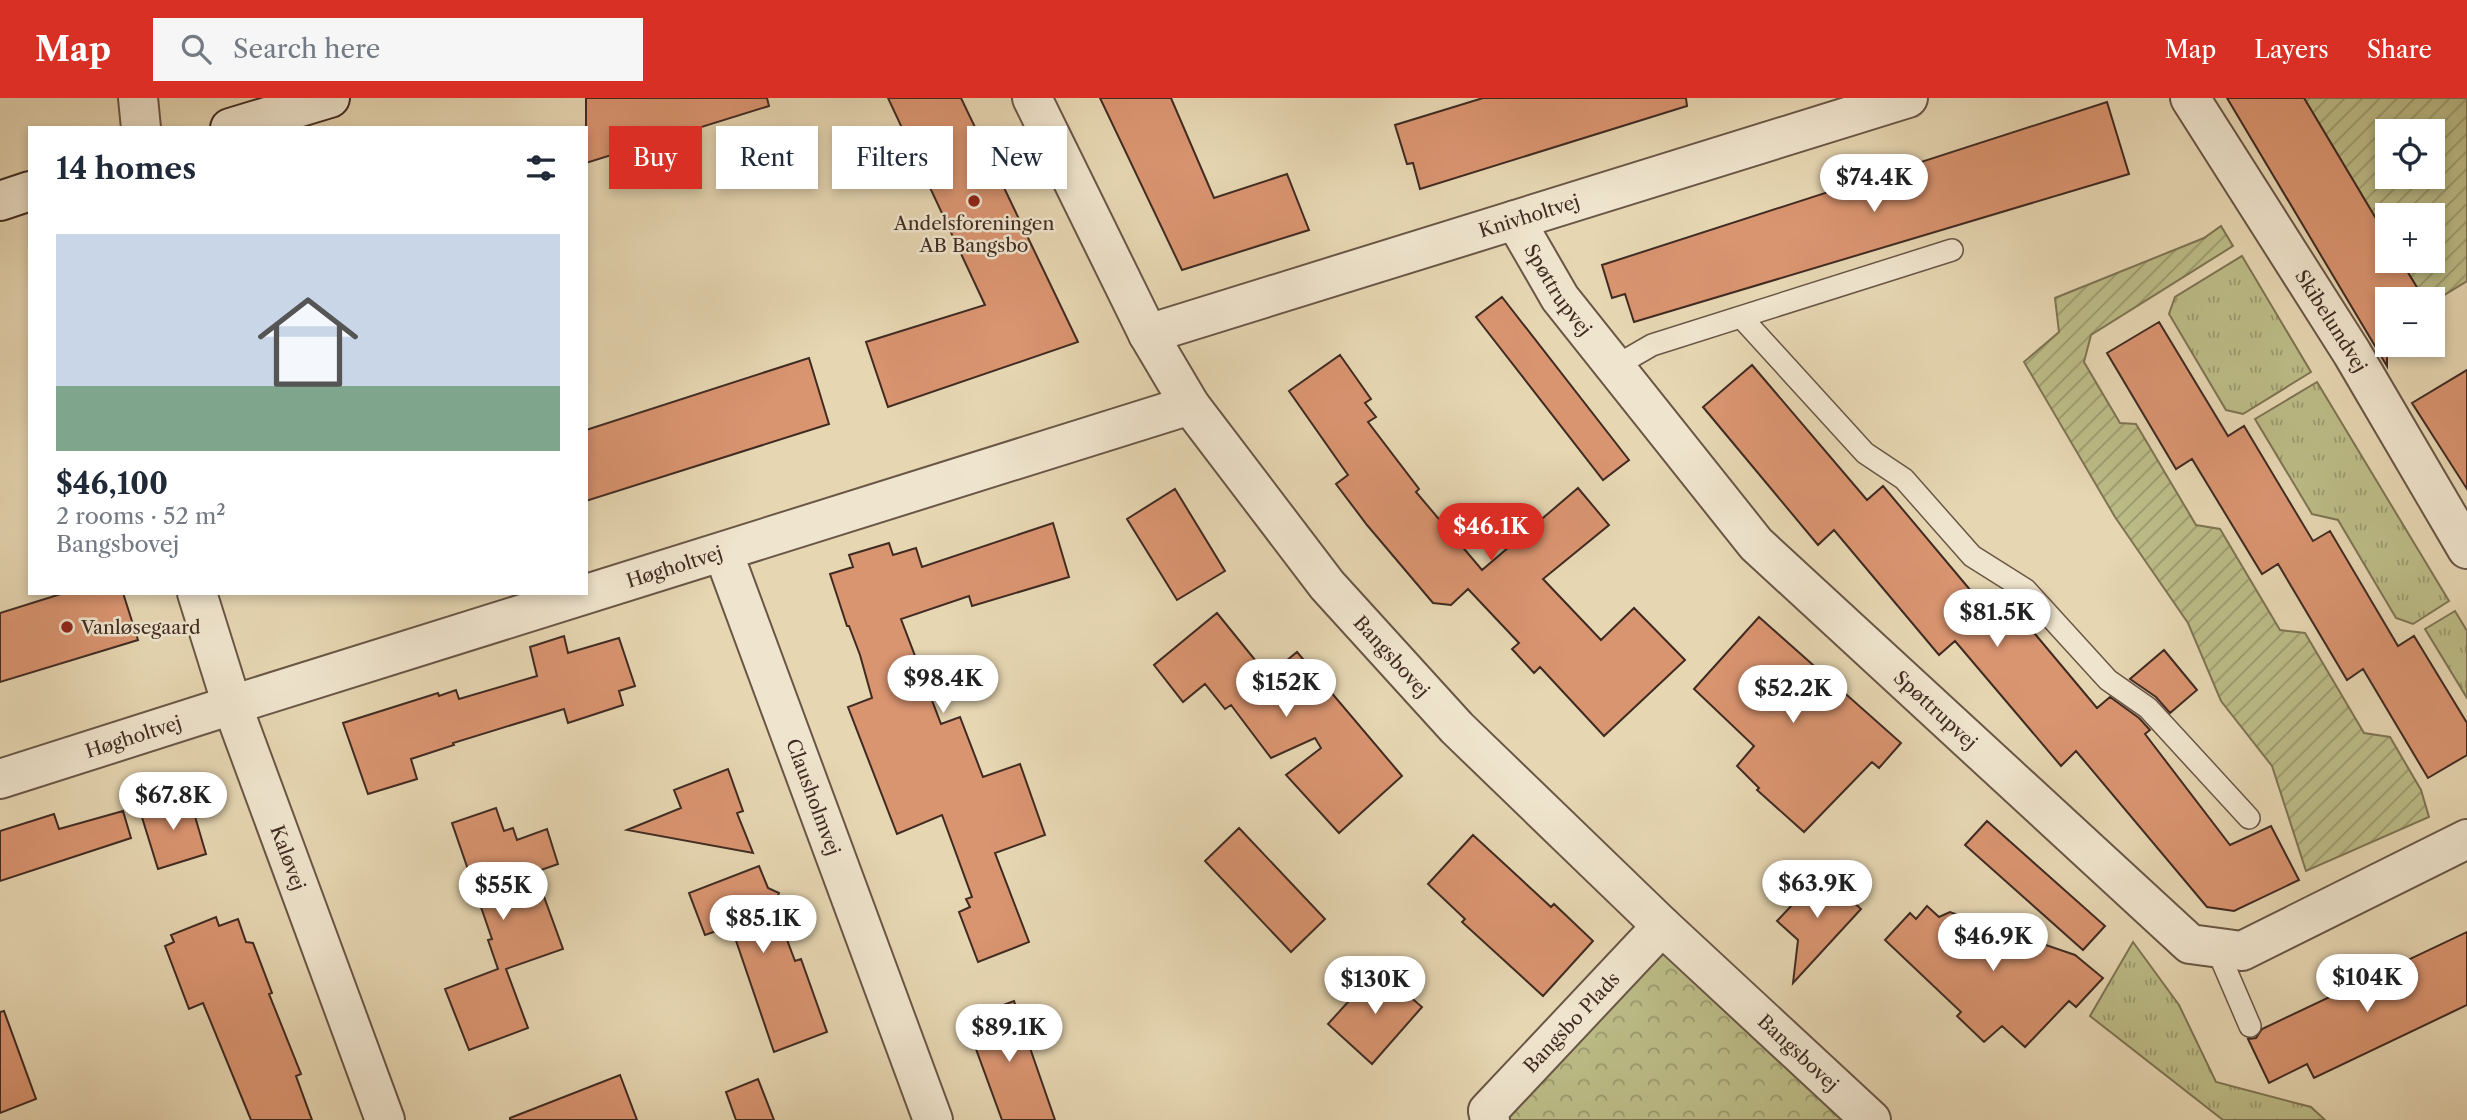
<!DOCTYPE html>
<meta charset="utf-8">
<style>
body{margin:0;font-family:"Libre Caslon Text",serif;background:#f6f6f7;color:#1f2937;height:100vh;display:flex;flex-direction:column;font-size:26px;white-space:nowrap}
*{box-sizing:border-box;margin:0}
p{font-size:23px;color:#747a83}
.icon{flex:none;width:38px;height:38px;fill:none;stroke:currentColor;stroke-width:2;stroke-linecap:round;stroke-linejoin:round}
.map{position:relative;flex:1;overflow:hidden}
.drawer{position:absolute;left:28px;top:28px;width:560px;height:469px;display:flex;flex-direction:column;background:#fff;border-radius:0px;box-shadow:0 4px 10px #0003}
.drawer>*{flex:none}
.top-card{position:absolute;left:609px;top:28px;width:665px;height:63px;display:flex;gap:14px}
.controls{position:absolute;left:2375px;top:21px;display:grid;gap:14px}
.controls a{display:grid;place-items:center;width:70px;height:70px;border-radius:0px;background:#fff;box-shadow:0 4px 10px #0003;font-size:35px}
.price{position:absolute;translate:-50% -60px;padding:0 16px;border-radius:24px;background:#fff;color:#222;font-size:23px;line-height:46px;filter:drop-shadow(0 2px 4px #0008)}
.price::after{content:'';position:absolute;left:50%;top:42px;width:21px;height:16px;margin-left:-10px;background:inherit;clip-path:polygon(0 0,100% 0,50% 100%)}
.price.active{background:#d93025;color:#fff}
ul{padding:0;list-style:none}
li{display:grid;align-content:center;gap:14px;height:371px;padding:0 28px}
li+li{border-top:2px solid #e0e1e3}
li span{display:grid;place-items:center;height:217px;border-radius:0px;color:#555}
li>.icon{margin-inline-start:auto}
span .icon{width:126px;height:126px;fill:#fffc;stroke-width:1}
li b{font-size:30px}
h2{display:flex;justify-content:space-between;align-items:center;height:84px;padding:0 28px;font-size:30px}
.tag{padding:0 24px;border-radius:0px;background:#fff;box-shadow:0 4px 10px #0003;font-size:24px;line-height:63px}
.tag.active{background:#d93025;color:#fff}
header{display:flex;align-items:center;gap:42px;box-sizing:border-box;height:98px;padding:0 35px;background:#d93025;color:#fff}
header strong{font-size:33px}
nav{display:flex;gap:38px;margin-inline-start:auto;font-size:24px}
.search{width:490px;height:63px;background:#f6f6f7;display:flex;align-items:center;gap:18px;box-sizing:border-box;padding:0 24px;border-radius:0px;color:#747a83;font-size:26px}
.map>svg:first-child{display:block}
</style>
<header>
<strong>Map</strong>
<div class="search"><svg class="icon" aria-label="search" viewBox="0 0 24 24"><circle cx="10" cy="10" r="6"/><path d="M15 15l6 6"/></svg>Search here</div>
<nav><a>Map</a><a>Layers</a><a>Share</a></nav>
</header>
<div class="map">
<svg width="2467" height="1022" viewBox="0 0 2467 1022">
<defs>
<pattern id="grass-tufts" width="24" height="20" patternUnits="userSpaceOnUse" patternTransform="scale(1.75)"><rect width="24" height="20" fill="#bcbc87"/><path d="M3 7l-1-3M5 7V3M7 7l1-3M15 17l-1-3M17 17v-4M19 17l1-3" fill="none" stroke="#9a996e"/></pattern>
<pattern id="park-crowns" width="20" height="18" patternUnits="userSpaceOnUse" patternTransform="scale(1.75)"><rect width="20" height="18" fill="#bcbc87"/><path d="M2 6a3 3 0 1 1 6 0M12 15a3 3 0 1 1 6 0" fill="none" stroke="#9a996e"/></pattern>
<pattern id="garden-furrows" width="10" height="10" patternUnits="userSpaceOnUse" patternTransform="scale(1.75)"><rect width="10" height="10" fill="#bcbc87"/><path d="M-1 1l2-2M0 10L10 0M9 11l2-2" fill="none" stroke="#9a996e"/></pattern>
</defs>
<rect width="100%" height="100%" fill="#e6d6b2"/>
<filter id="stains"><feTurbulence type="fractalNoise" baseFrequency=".00286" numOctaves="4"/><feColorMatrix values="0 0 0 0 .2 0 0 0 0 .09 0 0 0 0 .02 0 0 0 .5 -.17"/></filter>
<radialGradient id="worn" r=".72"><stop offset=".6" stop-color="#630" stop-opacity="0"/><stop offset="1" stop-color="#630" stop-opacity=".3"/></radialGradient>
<path fill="url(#grass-tufts)" stroke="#7e7454" stroke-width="2" d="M2242,158l69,116 -68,42 -17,-4 -57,-96 6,-17z
M2317,284l132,219 -36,23 -17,-6 -58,-98 -26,-6 -57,-95z
M2455,513l12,20v67l-42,-69z
M2133,844l46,63 37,77 95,25 14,13h-102l-133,-104z"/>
<path fill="url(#park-crowns)" stroke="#7e7454" stroke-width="2" d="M1663,844l186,178h-347z"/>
<path fill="url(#garden-furrows)" stroke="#7e7454" stroke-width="2" fill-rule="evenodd" d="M2304,0h163v183l-34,21 -1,-3h-8l-23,-38h31v-46h-45v22zM2387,33h45v46h-45z
M2221,128l12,20 -142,89 -7,27 36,61 16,1 60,101 24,4 60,101 25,3 59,100 26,4 31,53 8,27 -123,54 -34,-105 -51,-65 -33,-78 -73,-106 -91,-155 35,-30 -4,-34 149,-60z"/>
<path fill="#d99470" stroke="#402b22" stroke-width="2" d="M586,0h181l2,8 -183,57z
M888,0h73l117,244 -190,65 -22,-65 119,-37z
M1100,0h71l43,100 73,-24 22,56 -127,40z
M1483,0h203l1,8 -267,83 -7,-26 -6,1 -12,-39z
M2227,0h77l83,139v24h14l23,38h-37v67z
M2107,4l22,72 -495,148 -9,-28 -13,4 -10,-33z
M1502,199l127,163 -26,20 -127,-163z
M2159,224l69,114 16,-10 69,115 17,-10 68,115 16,-10 53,87v32l-39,23 -65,-109 -16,11 -69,-116 -16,10 -70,-115 -16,10 -69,-116z
M1340,257l31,44 -6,4 11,14 -8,5 51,67 -3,3 66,78 96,-82 31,37 -66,54 58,61 33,-32 51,52 -81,76 -64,-69 -6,6 -22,-24 7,-6 -51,-54 -17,16 -18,-2 -66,-78 -31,-41 12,-9 -59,-84z
M809,260l20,66 -243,77v-71z
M1752,267l115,135 16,-14 104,124 17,-13 93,111 13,-11 29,21 11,12 -5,4 85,111 41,-19 28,54 -65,31 -27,-4 -131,-156 -15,15 -106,-125 -16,14 -105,-125 -16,15 -115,-138z
M2467,272v119l-55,-86z
M1175,391l50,82 -48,29 -50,-81z
M1053,425l16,54 -97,29 -3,-10 -68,23 40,105 19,-7 23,60 37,-13 25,71 -50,18 34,89 -51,20 -19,-50 11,-5 -4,-8 6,-2 -30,-82 -45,19 -49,-127 24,-9 -12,-43 -11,-29h-2l-17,-52 23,-7 -4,-12 40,-12 4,12 23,-7 6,19z
M64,495h59l15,47 -138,42v-69z
M1217,515l51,63 29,-24 105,124 -63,57 -53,-58 35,-27 -6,-10 -44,20 -40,-53 -6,4 -20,-25 -22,18 -29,-37z
M1759,519l142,126 -22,25 -7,-6 -68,70 -47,-42 2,-2 -22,-22 17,-20 -60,-57z
M564,538l4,17 51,-15 16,48 -16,5 4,14 -55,18 -4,-14 -111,34 1,2 -43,14 6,20 -49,15 -25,-71 95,-30 1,3 17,-6 3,9 78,-23 -7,-29z
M2164,552l33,40 -27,23 -14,-16 -26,-18z
M728,671l15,42 -6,2 16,40 -126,-23 54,-22 -7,-18z
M189,698l17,58 -48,15 -18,-58z
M496,710l8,23 9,-3 4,12 30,-11 11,35 -23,8 28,77 -57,20 22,59 -59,22 -24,-61 53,-20 -10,-29 4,-1 -40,-116z
M123,713l8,27 -131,43v-50l54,-17 5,15z
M1987,723l118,105 -22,24 -118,-105z
M1239,730l86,91 -34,33 -86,-91z
M1473,737l78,72 3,-3 39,37 -50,55 -81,-74 3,-3 -37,-35z
M759,768l9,22 11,5 -5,12 21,56 6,-2 26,73 -53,20 -43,-126 -26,9 -16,-42z
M1822,775l39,36 -68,74 5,-43 -21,-19z
M1927,808l12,11 11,-5 125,43 28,23 -27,29 -7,-6 -44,46 -23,-21 -18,16 -27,-26 4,-4 -76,-72 25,-27 6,6z
M216,819l3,9 19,-7 8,23 7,1 19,50 -3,1 32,80 -5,2 16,44h-61l-48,-117 -14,6 -24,-63 9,-4 -3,-7z
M2467,834v73l-153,73 -7,-14 -38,19 -21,-44 8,-1 6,-9z
M1378,871l44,38 -50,57 -44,-40z
M1014,903l16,47 25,72h-53l-37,-101z
M4,913l32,88 -36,14v-101z
M620,977l17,45h-127v-2z
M758,981l16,41h-38l-10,-28z"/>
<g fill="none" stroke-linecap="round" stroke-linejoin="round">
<defs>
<path id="lane" d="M1741,219l124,136 39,26 68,77 54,34 82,90 40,28 101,110
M1614,269l38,-22 300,-95
M2216,849l34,79"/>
<g id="street">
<path d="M138,0l3,30"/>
<path id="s1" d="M1032,0l116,236 42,71 137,180 130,143 205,198 209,194"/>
<path id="s2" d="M2190,0l162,255 115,196"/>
<path id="s3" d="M1515,122l45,78 196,246 434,400 52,7 225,-112"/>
<path id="s4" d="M1148,236l760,-236"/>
<path id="s5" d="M723,454l210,568"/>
<path id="s6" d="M197,495l35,112 153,415"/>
<path id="s7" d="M0,681l232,-74 958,-300"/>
<path id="s8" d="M1490,1022l-2,-9 174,-185"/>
</g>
<path id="secondary" d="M230,30l100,-30
M0,103l30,-10"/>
</defs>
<use href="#lane" stroke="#6a5646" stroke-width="24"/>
<use href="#street" stroke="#6a5646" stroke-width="42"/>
<use href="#secondary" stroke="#402b22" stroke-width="42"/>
<use href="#lane" stroke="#efe4cd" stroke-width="21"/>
<use href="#street" stroke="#efe4cd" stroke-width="38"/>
<use href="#secondary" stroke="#efe4cd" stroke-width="38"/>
</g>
<g fill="#8f2418" stroke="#efe4cd" stroke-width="2.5">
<circle cx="974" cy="103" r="7"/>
<circle cx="67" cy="529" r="7"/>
</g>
<g text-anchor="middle" stroke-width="5" stroke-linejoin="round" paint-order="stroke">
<g font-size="19" fill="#402b22" stroke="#efe4cd">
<text dy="7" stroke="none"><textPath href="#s4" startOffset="399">Knivholtvej</textPath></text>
<text dy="7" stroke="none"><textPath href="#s3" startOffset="82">Spøttrupvej</textPath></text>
<text dy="7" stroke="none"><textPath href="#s2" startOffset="264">Skibelundvej</textPath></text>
<text dy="7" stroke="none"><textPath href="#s7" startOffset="707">Høgholtvej</textPath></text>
<text dy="7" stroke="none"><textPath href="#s1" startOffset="668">Bangsbovej</textPath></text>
<text dy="7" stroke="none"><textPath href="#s3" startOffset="649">Spøttrupvej</textPath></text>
<text dy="7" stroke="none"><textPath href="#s7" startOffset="140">Høgholtvej</textPath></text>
<text dy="7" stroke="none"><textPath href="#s5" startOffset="261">Clausholmvej</textPath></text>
<text dy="7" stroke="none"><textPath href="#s6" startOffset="280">Kaløvej</textPath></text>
<text dy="7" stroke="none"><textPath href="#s8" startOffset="131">Bangsbo Plads</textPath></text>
<text dy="7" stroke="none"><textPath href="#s1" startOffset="1236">Bangsbovej</textPath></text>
</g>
<g font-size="19" fill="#402b22" stroke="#efe4cd">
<text x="974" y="132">Andelsforeningen<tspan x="974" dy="22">AB Bangsbo</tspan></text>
<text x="81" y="536" text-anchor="start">Vanløsegaard</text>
</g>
</g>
<rect width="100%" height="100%" filter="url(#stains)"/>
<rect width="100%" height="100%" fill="url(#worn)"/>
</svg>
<div class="controls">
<a><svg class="icon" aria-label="locate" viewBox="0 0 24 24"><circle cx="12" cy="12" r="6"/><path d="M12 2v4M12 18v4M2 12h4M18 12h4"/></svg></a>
<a>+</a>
<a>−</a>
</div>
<b class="price" style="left:1874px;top:116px">$74.4K</b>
<b class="price active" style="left:1491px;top:465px">$46.1K</b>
<b class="price" style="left:1997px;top:551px">$81.5K</b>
<b class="price" style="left:943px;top:617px">$98.4K</b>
<b class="price" style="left:1286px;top:621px">$152K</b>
<b class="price" style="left:1793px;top:627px">$52.2K</b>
<b class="price" style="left:173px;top:734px">$67.8K</b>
<b class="price" style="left:1817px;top:822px">$63.9K</b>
<b class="price" style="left:503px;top:824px">$55K</b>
<b class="price" style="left:763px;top:857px">$85.1K</b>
<b class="price" style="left:1993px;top:875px">$46.9K</b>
<b class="price" style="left:2367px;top:916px">$104K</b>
<b class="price" style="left:1375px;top:918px">$130K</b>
<b class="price" style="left:1009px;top:966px">$89.1K</b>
<div class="top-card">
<a class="tag active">Buy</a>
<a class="tag">Rent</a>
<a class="tag">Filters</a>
<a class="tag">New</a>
</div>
<section class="drawer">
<h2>14 homes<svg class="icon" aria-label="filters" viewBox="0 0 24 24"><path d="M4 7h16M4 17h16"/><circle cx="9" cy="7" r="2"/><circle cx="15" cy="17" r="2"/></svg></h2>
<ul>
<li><span style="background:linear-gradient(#c9d6e8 70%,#7fa58c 0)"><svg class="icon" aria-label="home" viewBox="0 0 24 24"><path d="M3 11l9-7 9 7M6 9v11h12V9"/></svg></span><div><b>$46,100</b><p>2 rooms · 52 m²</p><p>Bangsbovej</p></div></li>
</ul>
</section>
</div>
